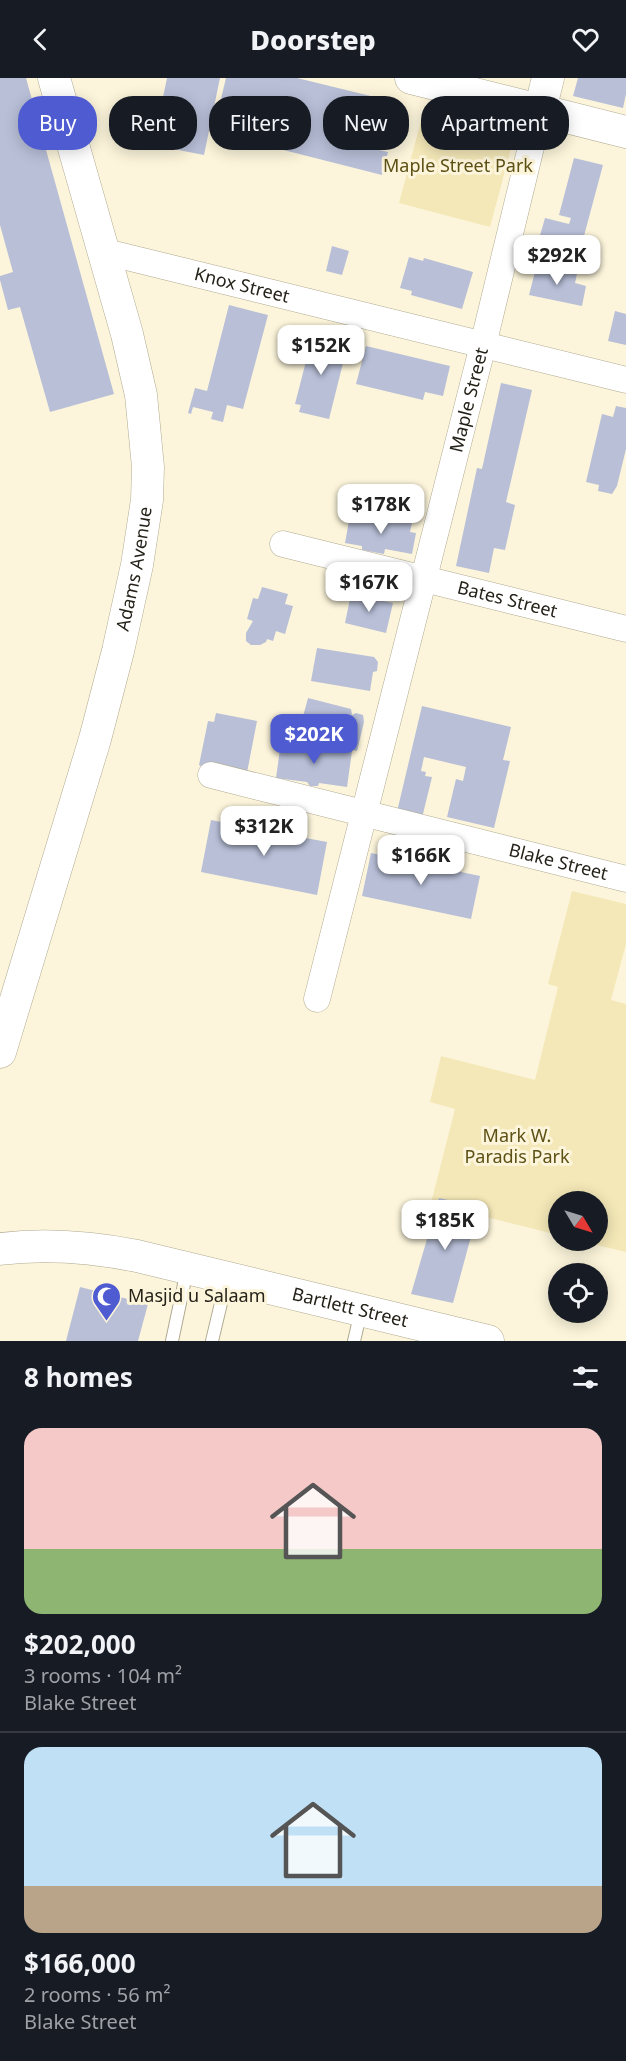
<!DOCTYPE html>
<meta charset="utf-8">
<style>
body{margin:0;font-family:"Noto Sans",sans-serif;background:#20242c;color:#f1f3f6;height:100vh;display:flex;flex-direction:column;font-size:22px;white-space:nowrap}
*{box-sizing:border-box;margin:0}
p{font-size:20px;color:#9ea1a6}
.icon{flex:none;width:33px;height:33px;fill:none;stroke:currentColor;stroke-width:2;stroke-linecap:round;stroke-linejoin:round}
.map{position:relative;height:1263px;overflow:hidden}
.side{display:flex;flex-direction:column;background:#171b24;flex:1}
.side>*{flex:none}
.banner{position:absolute;left:18px;top:18px;width:591px;height:54px;display:flex;gap:12px}
.needle{width:39px;rotate:128deg}
.tools{position:absolute;left:548px;top:1113px;display:grid;gap:12px}
.tools a{display:grid;place-items:center;width:60px;height:60px;border-radius:50%;background:#171b24;box-shadow:0 3px 15px #0003;font-size:30px}
.price{position:absolute;translate:-50% -51px;padding:0 14px;border-radius:12px;background:#fff;color:#222;font-size:20px;line-height:39px;filter:drop-shadow(0 2px 3px #0008)}
.price::after{content:'';position:absolute;left:50%;top:36px;width:18px;height:14px;margin-left:-9px;background:inherit;clip-path:polygon(0 0,100% 0,50% 100%)}
.price.current{background:#4f5bd1;color:#fff}
ul{padding:0;list-style:none}
li{display:grid;align-content:center;gap:12px;height:318px;padding:0 24px}
li+li{border-top:2px solid #363941}
li span{display:grid;place-items:center;height:186px;border-radius:18px;color:#555}
li>.icon{margin-inline-start:auto}
span .icon{width:108px;height:108px;fill:#fffc;stroke-width:1}
li b{font-size:26px}
h2{display:flex;justify-content:space-between;align-items:center;height:72px;padding:0 24px;font-size:26px}
.pill{padding:0 21px;border-radius:24px;background:#171b24;box-shadow:0 3px 15px #0003;font-size:21px;line-height:54px}
.pill.current{background:#4f5bd1;color:#fff}
header{display:flex;justify-content:space-between;align-items:center;height:78px;padding:0 24px;background:#171b24;font-size:27px;font-weight:800}
.map>svg:first-child{display:block}
</style>
<header><svg class="icon" aria-label="back" viewBox="0 0 24 24"><path d="M15 5l-7 7 7 7"/></svg>Doorstep<svg class="icon" aria-label="heart" viewBox="0 0 24 24"><path d="M12 20l-8-8c-3-5 5-10 8-4 3-6 11-1 8 4z"/></svg></header>
<div class="map">
<svg width="626" height="1263" viewBox="0 0 626 1263">
<rect width="100%" height="100%" fill="#fcf5db"/>
<path fill="#f4e8b8" d="M425,28l91,24 -26,97 -91,-24z
M572,813l54,13v40l-15,56 15,4v248l-46,-11 17,-1v-38h-39v33l-127,-32 24,-94 -25,-7 11,-46 94,24 23,-93 -10,-3z"/>
<path fill="#b8bfd7" d="M0,0h26l88,316 -64,18 -30,-105 -12,3 -8,-30v-4l13,-4 -13,-47z
M167,0h53l-16,77 -51,-10z
M226,0h71l90,22 -12,49 13,3 -6,23 -169,-43z
M578,0h48v16l-3,14 -50,-12z
M574,80l29,7 -22,82 -15,-4 -1,4 -11,-3 -2,6 -15,-4 8,-28 24,6 2,-6 -12,-3z
M332,168l17,5 -7,24 -16,-4z
M409,179l14,4 1,-3 49,14 -11,37 -51,-14 1,-4 -12,-3z
M537,186l40,10 -2,9 11,3 -4,20 -53,-11z
M229,227l39,10 -25,94 -16,-4 -4,17 -12,-3 2,-7 -20,-5 -2,7 -3,-1 7,-25 12,3z
M615,233l11,3v31l-18,-4z
M313,256l35,9 -19,76 -30,-7 2,-7 -6,-1z
M366,268l84,20 -7,30 -18,-4 -2,8 -67,-16z
M501,305l31,7 -26,112 9,3 -10,45 -11,-2 -5,25 -33,-7 21,-98 5,1z
M616,328l10,2v41l-9,37 -5,8 -14,-3 1,-6 -13,-3 16,-68 11,3z
M359,435l53,10 -2,9 6,1 -4,21 -27,-5 -1,5 -22,-4v-4l-17,-3 4,-22 8,1z
M262,509l26,7 -3,10 8,2 -8,28 -9,-3 -3,10 -6,-2 -1,3 -6,3h-9l-5,-4v-8l7,-12 -6,-2 6,-21 5,1z
M351,516l42,9 -7,30 -41,-10z
M317,570l57,9 4,5 -1,9 -4,1 -3,19 -59,-10z
M308,620l43,11 1,6 4,-2 7,2 1,7 -7,29 -59,-16z
M422,628l89,21 -8,33 7,1 -16,67 -47,-11 9,-38 7,2 3,-14 -42,-10 -3,14 5,1 -1,4 7,1 -11,45 -25,-6z
M216,635l41,8 -13,67 -45,-23 9,-44 6,1z
M281,664l71,9 -5,36 -28,-4 -1,3h-8l-3,-4 -31,-4z
M211,742l116,22 -10,53 -116,-23z
M371,775l109,23 -9,43 -109,-23z
M439,1120l40,9 -26,96 -42,-9z
M80,1209l68,17 -10,37h-72z"/>
<g fill="none" stroke-linecap="round" stroke-linejoin="round">
<defs>
<path id="service" d="M172,1263l15,-71
M212,1263l15,-63
M354,1263l7,-30"/>
<g id="minor">
<path id="s1" d="M102,173l524,129"/>
<path id="s2" d="M283,466l343,85"/>
<path id="s3" d="M211,697l415,104"/>
<path id="s4" d="M317,921l166,-654 57,-235"/>
</g>
<g id="tertiary">
<path d="M411,0l215,54"/>
<path d="M540,32l8,-32"/>
<path id="s5" d="M0,974l95,-313 23,-88 19,-86 10,-65 1,-33 -7,-72 -14,-61 -73,-256"/>
<path id="s6" d="M0,1171c47,-6 91,-2 137,7l351,85"/>
</g>
</defs>
<use href="#service" stroke="#b0aa91" stroke-width="14"/>
<use href="#minor" stroke="#b0aa91" stroke-width="27"/>
<use href="#tertiary" stroke="#b0aa91" stroke-width="33"/>
<use href="#service" stroke="#fff" stroke-width="12"/>
<use href="#minor" stroke="#fff" stroke-width="26"/>
<use href="#tertiary" stroke="#fff" stroke-width="32"/>
</g>
<defs>
<symbol id="mosque-pin" viewBox="-11 -11 22 30"><path d="M0 17L-7.5 6A9.5 9.5 0 1 1 7.5 6Z" fill="#4f5bd1" stroke="#fcf5db"/><path d="M3.5-4.9A6 6 0 1 0 3.5 4.9A5 5 0 1 1 3.5-4.9Z" fill="#fff"/></symbol>
</defs>
<g fill-rule="evenodd">
<use href="#mosque-pin" x="90" y="1202" width="33" height="45"/>
</g>
<g text-anchor="middle" stroke-width="6" stroke-linejoin="round" paint-order="stroke">
<g font-size="18" fill="#5d5015" stroke="#fcf5db">
<text x="458" y="94">Maple Street Park</text>
<text x="517" y="1064">Mark W.<tspan x="517" dy="21">Paradis Park</tspan></text>
</g>
<g font-size="18" fill="#252219" stroke="#fcf5db">
<text dy="6" stroke="none"><textPath href="#s1" startOffset="144">Knox Street</textPath></text>
<text dy="6" stroke="none"><textPath href="#s4" startOffset="618">Maple Street</textPath></text>
<text dy="6" stroke="none"><textPath href="#s5" startOffset="502">Adams Avenue</textPath></text>
<text dy="6" stroke="none"><textPath href="#s2" startOffset="231">Bates Street</textPath></text>
<text dy="6" stroke="none"><textPath href="#s3" startOffset="358">Blake Street</textPath></text>
<text dy="6" stroke="none"><textPath href="#s6" startOffset="357">Bartlett Street</textPath></text>
</g>
<g font-size="18" fill="#252219" stroke="#fcf5db" text-anchor="start">
<text x="128" y="1224">Masjid u Salaam</text>
</g>
</g>
</svg>
<div class="tools">
<a><svg class="needle" viewBox="-14 -14 28 28"><path d="M0-13l5 13h-10z" fill="#e53935"/><path d="M0 13l5-13h-10z" fill="#9ea1a6"/></svg></a>
<a><svg class="icon" aria-label="locate" viewBox="0 0 24 24"><circle cx="12" cy="12" r="6"/><path d="M12 2v4M12 18v4M2 12h4M18 12h4"/></svg></a>
</div>
<b class="price" style="left:557px;top:208px">$292K</b>
<b class="price" style="left:321px;top:298px">$152K</b>
<b class="price" style="left:381px;top:457px">$178K</b>
<b class="price" style="left:369px;top:535px">$167K</b>
<b class="price current" style="left:314px;top:687px">$202K</b>
<b class="price" style="left:264px;top:779px">$312K</b>
<b class="price" style="left:421px;top:808px">$166K</b>
<b class="price" style="left:445px;top:1173px">$185K</b>
<div class="banner">
<a class="pill current">Buy</a>
<a class="pill">Rent</a>
<a class="pill">Filters</a>
<a class="pill">New</a>
<a class="pill">Apartment</a>
</div>
</div>
<section class="side">
<h2>8 homes<svg class="icon" aria-label="filters" viewBox="0 0 24 24"><path d="M4 7h16M4 17h16"/><circle cx="9" cy="7" r="2"/><circle cx="15" cy="17" r="2"/></svg></h2>
<ul>
<li><span style="background:linear-gradient(#f6c9c9 65%,#8fb573 0)"><svg class="icon" aria-label="home" viewBox="0 0 24 24"><path d="M3 11l9-7 9 7M6 9v11h12V9"/></svg></span><div><b>$202,000</b><p>3 rooms · 104 m²</p><p>Blake Street</p></div></li>
<li><span style="background:linear-gradient(#bfe0f5 75%,#b9a48a 0)"><svg class="icon" aria-label="home" viewBox="0 0 24 24"><path d="M3 11l9-7 9 7M6 9v11h12V9"/></svg></span><div><b>$166,000</b><p>2 rooms · 56 m²</p><p>Blake Street</p></div></li>
</ul>
</section>
